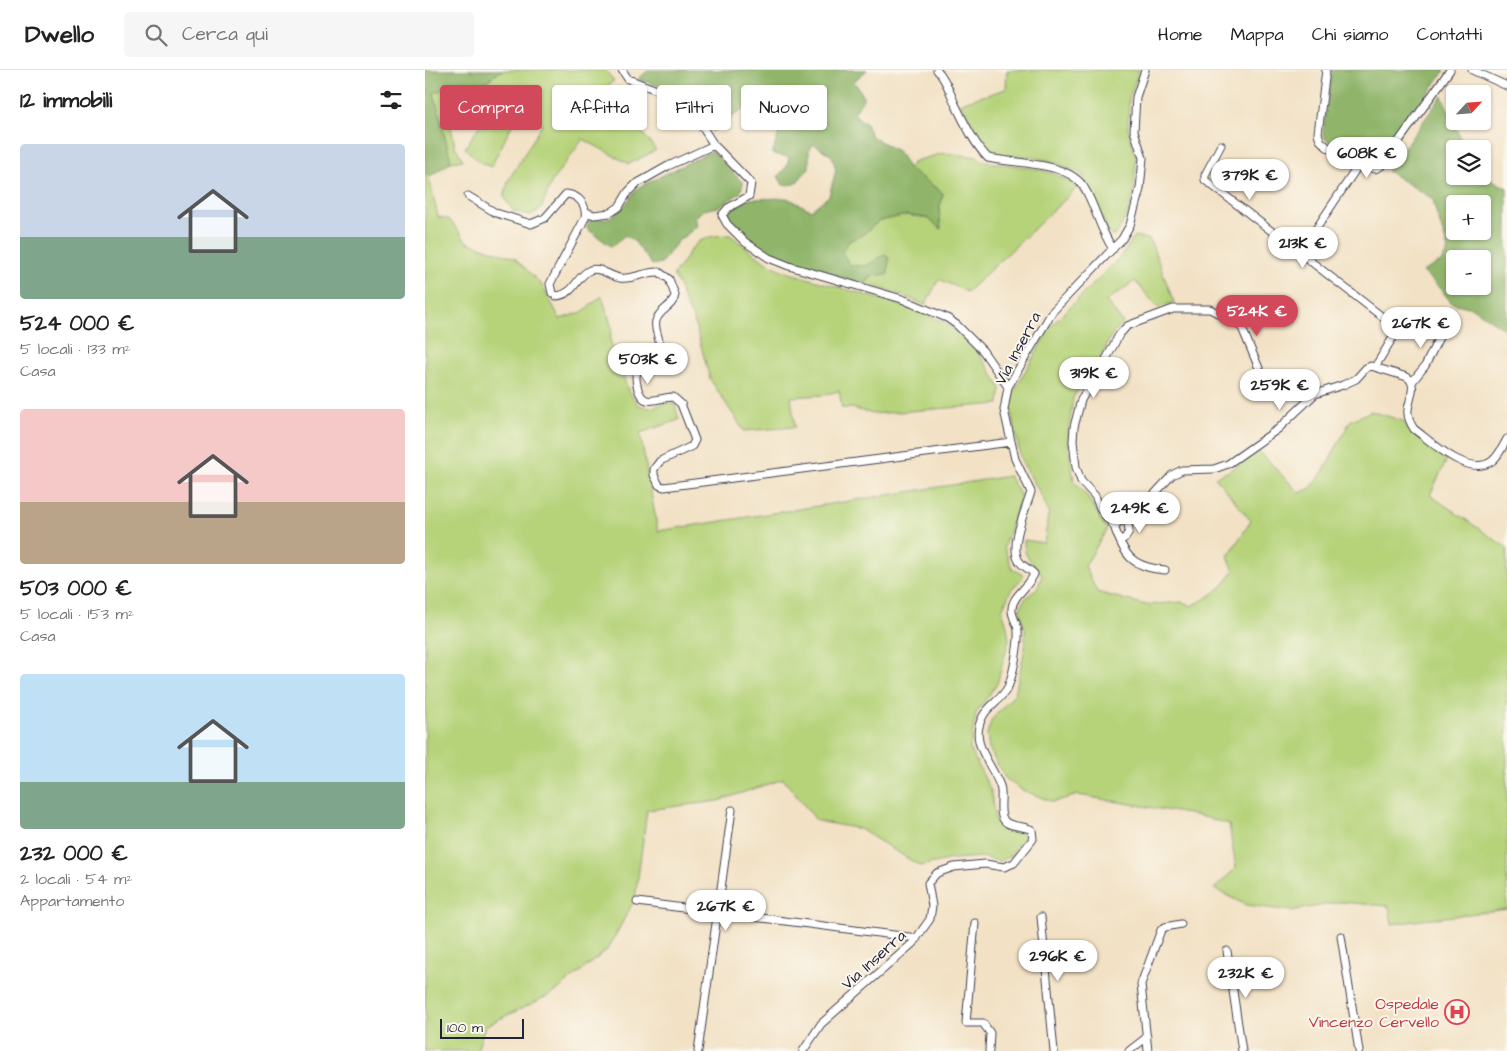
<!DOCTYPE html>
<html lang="it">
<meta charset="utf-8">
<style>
body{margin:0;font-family:"Architects Daughter",sans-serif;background:#f6f6f6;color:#222;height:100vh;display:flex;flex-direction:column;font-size:19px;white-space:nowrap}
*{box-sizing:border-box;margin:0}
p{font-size:16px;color:#767676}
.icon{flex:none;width:28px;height:28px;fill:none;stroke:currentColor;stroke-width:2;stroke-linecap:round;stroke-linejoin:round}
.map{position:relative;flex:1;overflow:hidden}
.side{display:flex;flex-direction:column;background:#fff;width:425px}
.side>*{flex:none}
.hud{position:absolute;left:15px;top:15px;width:475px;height:45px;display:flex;gap:10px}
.needle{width:32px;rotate:64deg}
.tools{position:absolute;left:1021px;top:15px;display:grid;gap:10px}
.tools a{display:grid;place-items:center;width:45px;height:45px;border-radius:5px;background:#fff;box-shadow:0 1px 4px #0004;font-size:25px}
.scale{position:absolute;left:15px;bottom:12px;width:84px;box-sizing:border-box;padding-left:5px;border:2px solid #22223b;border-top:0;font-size:14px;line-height:18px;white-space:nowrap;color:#22223b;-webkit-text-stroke:4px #fbf7ec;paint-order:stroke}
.price{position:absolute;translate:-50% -42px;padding:0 11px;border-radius:18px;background:#fff;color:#222;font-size:16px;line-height:32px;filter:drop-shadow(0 1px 2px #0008)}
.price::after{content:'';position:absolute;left:50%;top:30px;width:15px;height:11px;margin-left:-8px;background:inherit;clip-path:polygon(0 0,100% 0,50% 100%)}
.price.on{background:#d1495b;color:#fff}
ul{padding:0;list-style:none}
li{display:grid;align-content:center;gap:10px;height:265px;padding:0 20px}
li span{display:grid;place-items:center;height:155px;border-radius:5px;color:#555}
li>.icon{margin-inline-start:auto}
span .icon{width:90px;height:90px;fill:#fffc;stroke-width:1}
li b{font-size:21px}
h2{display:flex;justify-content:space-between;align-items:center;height:60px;padding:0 20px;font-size:21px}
.pill{padding:0 18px;border-radius:5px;background:#fff;box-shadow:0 1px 4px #0004;font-size:18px;line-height:45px}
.pill.on{background:#d1495b;color:#fff}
header{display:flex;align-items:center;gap:30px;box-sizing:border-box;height:70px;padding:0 25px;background:#fff;border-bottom:1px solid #e0e0e0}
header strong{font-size:24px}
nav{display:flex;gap:28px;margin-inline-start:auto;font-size:18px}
.search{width:350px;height:45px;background:#f6f6f6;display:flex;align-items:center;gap:12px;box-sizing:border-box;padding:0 18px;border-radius:5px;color:#767676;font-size:19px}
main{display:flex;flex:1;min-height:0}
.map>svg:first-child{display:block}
</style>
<header>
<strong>Dwello</strong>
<div class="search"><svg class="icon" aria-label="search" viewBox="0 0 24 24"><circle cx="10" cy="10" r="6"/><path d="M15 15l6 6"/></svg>Cerca qui</div>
<nav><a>Home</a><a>Mappa</a><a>Chi siamo</a><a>Contatti</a></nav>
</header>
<main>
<section class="side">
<h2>12 immobili<svg class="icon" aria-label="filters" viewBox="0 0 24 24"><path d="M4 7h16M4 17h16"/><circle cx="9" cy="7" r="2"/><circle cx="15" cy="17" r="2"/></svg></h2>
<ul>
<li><span style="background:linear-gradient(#c9d6e8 60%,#7fa58c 0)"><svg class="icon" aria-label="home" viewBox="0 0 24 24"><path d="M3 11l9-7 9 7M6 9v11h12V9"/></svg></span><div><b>524 000 €</b><p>5 locali · 133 m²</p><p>Casa</p></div></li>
<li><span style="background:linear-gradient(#f6c9c9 60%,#b9a48a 0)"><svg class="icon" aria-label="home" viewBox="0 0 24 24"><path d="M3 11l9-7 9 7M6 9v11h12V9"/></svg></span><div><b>503 000 €</b><p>5 locali · 153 m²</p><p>Casa</p></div></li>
<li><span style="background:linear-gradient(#bfe0f5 70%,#7fa58c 0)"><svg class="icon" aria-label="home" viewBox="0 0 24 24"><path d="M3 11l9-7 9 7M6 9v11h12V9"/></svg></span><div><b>232 000 €</b><p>2 locali · 54 m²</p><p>Appartamento</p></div></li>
</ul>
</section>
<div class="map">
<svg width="1082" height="981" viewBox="0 0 1082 981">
<rect width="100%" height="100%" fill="#fbf7ec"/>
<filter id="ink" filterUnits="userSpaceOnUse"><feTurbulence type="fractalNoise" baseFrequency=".02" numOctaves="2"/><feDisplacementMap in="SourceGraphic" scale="10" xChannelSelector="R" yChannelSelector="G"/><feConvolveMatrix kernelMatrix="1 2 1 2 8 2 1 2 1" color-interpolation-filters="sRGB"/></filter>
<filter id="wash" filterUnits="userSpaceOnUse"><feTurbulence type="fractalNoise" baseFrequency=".0096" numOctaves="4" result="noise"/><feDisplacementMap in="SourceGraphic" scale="20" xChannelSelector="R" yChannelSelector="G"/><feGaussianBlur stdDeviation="1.12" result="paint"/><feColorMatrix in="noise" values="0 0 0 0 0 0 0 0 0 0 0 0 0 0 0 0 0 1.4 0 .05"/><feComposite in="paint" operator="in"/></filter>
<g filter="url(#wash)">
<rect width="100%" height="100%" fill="#f2e1c4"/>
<path fill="#b6d37a" stroke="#6c7a5a" d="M77,0h103l9,11 -18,12 3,16 16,21 17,-10 24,30 -27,14 -46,-25 -31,42 -11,28 -11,6 -17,-4 -9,-14 4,-16 34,-56 -18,-18 -7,8 -26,52 -13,-6 -13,-13 20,-31 -22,-19 -16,10 8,38 8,14 -12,2 -17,-69 17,-8 22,5z
M582,0h132l-10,29 -1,30 8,28 -2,35 -6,21 -10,18 -5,6 -6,-8 -25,-55 -28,-12 -16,-4 -40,-3 -9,-4 -29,-48 46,-14z
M519,83l34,4 7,5c32,4 66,5 93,25l-111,105 -28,-13 -14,26 -29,-12 -31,-9 24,-26 -4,-2 -19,10h-16l-9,-14 8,-11 13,-6 17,-14 28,-6 20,3 14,10 -2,-17 4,-18 -35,-25 7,-7z
M0,103l4,4 9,40 11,2 18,23 48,16 26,26 19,35 22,-7 20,-16 10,32 -2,12 18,50 10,15 12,3 19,-6 6,3 4,15 -39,13 18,98 351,-55 12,20 -17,51 8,21 12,8 -13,14 -9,20 5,16 2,14 -12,44 -21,29 -6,36 21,42 4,29 9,10 16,1 6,4 -17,22 -9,4 -19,-4 -29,2 -32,7 -60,-37 -43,-8 -34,-42 -65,22 -71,9 -12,89 -27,50 -54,44 -69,33 -8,25h-52z
M305,165l35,27 21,10 111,32 45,17 13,9 25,25 21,33 -2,16 -126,10 -21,-6h-10l-3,-17 -16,4 -32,2 4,30 -51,4 -34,-52 -16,-59 -10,-19 -5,-16 -6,-10c22,-27 17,-39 57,-40z
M710,166l15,4 24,62 -16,6 -23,-27 -29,20 17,22 -12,13 -11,23 -13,16 -14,23 -4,30v18l5,35 13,15 20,33 -22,37 12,26 49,13 37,-3 9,4c19,-10 30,-17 42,-35l-6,-15 23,-35 -36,-44 12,-5 32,-21 40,42 12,-5 14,-19 25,-48 21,-10 32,10 8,12 36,26 -17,36 77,53v361l-115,15 -3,-18 -48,-4 -50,9 -45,-6 -32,-16 22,-21 -7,-44 -29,-8 -122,-21 -25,7 -31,-12 -17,-12 -16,-29 -2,-15 5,-15 23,-25 10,-46v-18l-5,-20 3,-9 15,-14 4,-11c-8,-17 -18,-13 -18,-36l20,3 5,-31 -9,-19 -19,-33 -11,-55 5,-15 35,-63 72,-72z"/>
<path fill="#90b56a" stroke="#596c52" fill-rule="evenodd" d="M0,0h77l-29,20 -22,-5 -17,8 17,69 -22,15 -4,-4z
M224,0h218l-13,11 10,16 -10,17 12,10 5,12 28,16 9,16 35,25 -4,18 2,18 -14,-11 -20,-3 -28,6 -17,14 -13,6 -7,11 8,13 16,1 18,-11 5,3 -1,16 -16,2 -7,8c-43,-13 -95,-20 -127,-55 -4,-5 -9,-8 -12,-14l2,-4 22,-12 37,-1 24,12 18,-14 7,-26 -4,-14 -18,-12 -5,6v18l-14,16 -12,1 -5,-9 9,-10 2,-9 -17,-3 6,-18 -1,-10 -13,-8 -13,-15 -39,29 -20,-26 -18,-15 -36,-12z
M907,0h113l-69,94h-5l-45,-24 -3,-8z
M1017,26l23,53h-10v27h28v-1l24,13v143l-34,-23 -21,-5 -17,-20 -13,-11 19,-10 7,-12c-4,-18 -12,-33 -15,-51l-46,-28zM1030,134h28v27h-28zM1030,189h28v27h-28z
M287,81l31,32 -3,10 -22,14 -14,3 -9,7 3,9 -19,14 -18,23 -9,2 -17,-23 -10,-7 -13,12 -26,-19 5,-9c28,3 33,-15 48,-32z"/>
</g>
<g filter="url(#ink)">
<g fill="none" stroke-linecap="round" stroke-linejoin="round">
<defs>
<path id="minor" d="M197,0l6,9 42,16 17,13 10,11 17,26 37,38 -2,13 -21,12 -6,7 5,9 18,18 24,16 20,8 113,33 45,19 10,7 26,26 25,36
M512,0c9,9 13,23 18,34 9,18 19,40 33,54 27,6 82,3 97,31 11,19 15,41 28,60
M901,0l-8,63 2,7 7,7 48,22 6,-3 69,-96
M1047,0l35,16
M796,75l-16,30v5l95,73
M935,93l-60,90 98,76 -23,38
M43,126l28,17 35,11 14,-6 21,-24c13,1 21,11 19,24l-35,66 2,9 4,3c20,-2 19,-19 34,-26 10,-4 20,7 30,8 13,2 26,-7 39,-6l10,7 6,16c-2,13 -16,14 -19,26 -3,11 8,22 3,34 -7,17 -30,4 -21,34 6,20 20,8 35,8l8,7 14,36 -3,6 -32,15 -6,8v6l5,10 5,2 347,-45
M161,142l8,3 16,-2 9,-6 9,-15 8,-8 32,-18 46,-21
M987,312l13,-16 19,-39
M689,456l-14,-18 -5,-12 -14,-15 -5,-14 -3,-26 1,-14 7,-27 14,-25 8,-10 16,-30 8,-9 46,-17h37l26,14 6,5 19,45 43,19 7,6
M695,471l6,-4 3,-6 -2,-15
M740,500c-33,-3 -41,-14 -51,-44l35,-26 23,-25 10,-5 32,-1 14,-5 50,-35 37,-35 28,-9 13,-6 10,-11 5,-2 36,11c11,7 2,22 1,33 -1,7 2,13 6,19 18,13 55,49 78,32 7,-5 11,-15 15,-22
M212,832l280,36
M616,847l13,134
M550,853l-9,100h17l7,10 -1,18
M916,866l18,115
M802,881l15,100
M273,981l34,-241
M378,981l18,-27 92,-81 17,-24 2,-13 -4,-23 9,-10 17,-6 31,-3 19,3 10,-4 19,-24 -1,-9c-7,-4 -18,-3 -25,-7 -11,-7 -3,-27 -7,-37 -8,-23 -32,-43 -17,-70 6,-11 20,-18 25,-29 5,-12 11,-43 10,-56 0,-7 -7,-15 -6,-22 0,-13 17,-22 22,-35 -5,-6 -11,-7 -15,-13 -10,-15 7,-52 12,-69l-16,-33 -11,-49 4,-23 44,-75 70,-73 8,-14 10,-36 3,-31 -9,-27 2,-34 9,-27
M704,981l18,-14
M723,981l-7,-67 20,-54 4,-3 16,-3"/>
</defs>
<use href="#minor" stroke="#413f50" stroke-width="9"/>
<use href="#minor" stroke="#fff" stroke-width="7"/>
</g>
</g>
<defs>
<symbol id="hospital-ring" viewBox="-11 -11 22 22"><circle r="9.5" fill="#fbf7ec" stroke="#e0444e" stroke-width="1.5"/><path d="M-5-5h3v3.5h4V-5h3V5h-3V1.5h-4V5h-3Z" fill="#e0444e"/></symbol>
</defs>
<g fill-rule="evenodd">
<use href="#hospital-ring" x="1018" y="928" width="28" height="28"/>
</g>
<g text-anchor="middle" stroke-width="4" stroke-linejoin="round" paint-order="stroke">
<g font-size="16" fill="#22223b" stroke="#fbf7ec">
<text transform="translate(592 278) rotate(-62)" y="6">Via Inserra</text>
<text transform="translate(448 889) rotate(-42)" y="6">Via Inserra</text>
</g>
<g font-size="16" fill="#be3a42" stroke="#fbf7ec" text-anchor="end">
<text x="1014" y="939">Ospedale<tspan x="1014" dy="18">Vincenzo Cervello</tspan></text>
</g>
</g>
</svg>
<div class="tools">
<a><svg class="needle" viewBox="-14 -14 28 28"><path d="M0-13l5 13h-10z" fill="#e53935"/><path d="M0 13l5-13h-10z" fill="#767676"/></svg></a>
<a><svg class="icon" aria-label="layers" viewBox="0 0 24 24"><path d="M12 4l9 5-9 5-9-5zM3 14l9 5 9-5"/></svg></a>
<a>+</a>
<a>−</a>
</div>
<div class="scale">100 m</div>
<b class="price" style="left:942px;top:109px">608K €</b>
<b class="price" style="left:825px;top:131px">379K €</b>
<b class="price" style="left:878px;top:199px">213K €</b>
<b class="price on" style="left:832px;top:267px">524K €</b>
<b class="price" style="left:996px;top:279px">267K €</b>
<b class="price" style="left:223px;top:315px">503K €</b>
<b class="price" style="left:669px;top:329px">319K €</b>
<b class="price" style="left:855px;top:341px">259K €</b>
<b class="price" style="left:715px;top:464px">249K €</b>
<b class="price" style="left:301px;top:862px">267K €</b>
<b class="price" style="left:633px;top:912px">296K €</b>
<b class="price" style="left:821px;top:929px">232K €</b>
<div class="hud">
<a class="pill on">Compra</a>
<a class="pill">Affitta</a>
<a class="pill">Filtri</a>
<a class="pill">Nuovo</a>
</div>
</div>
</main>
